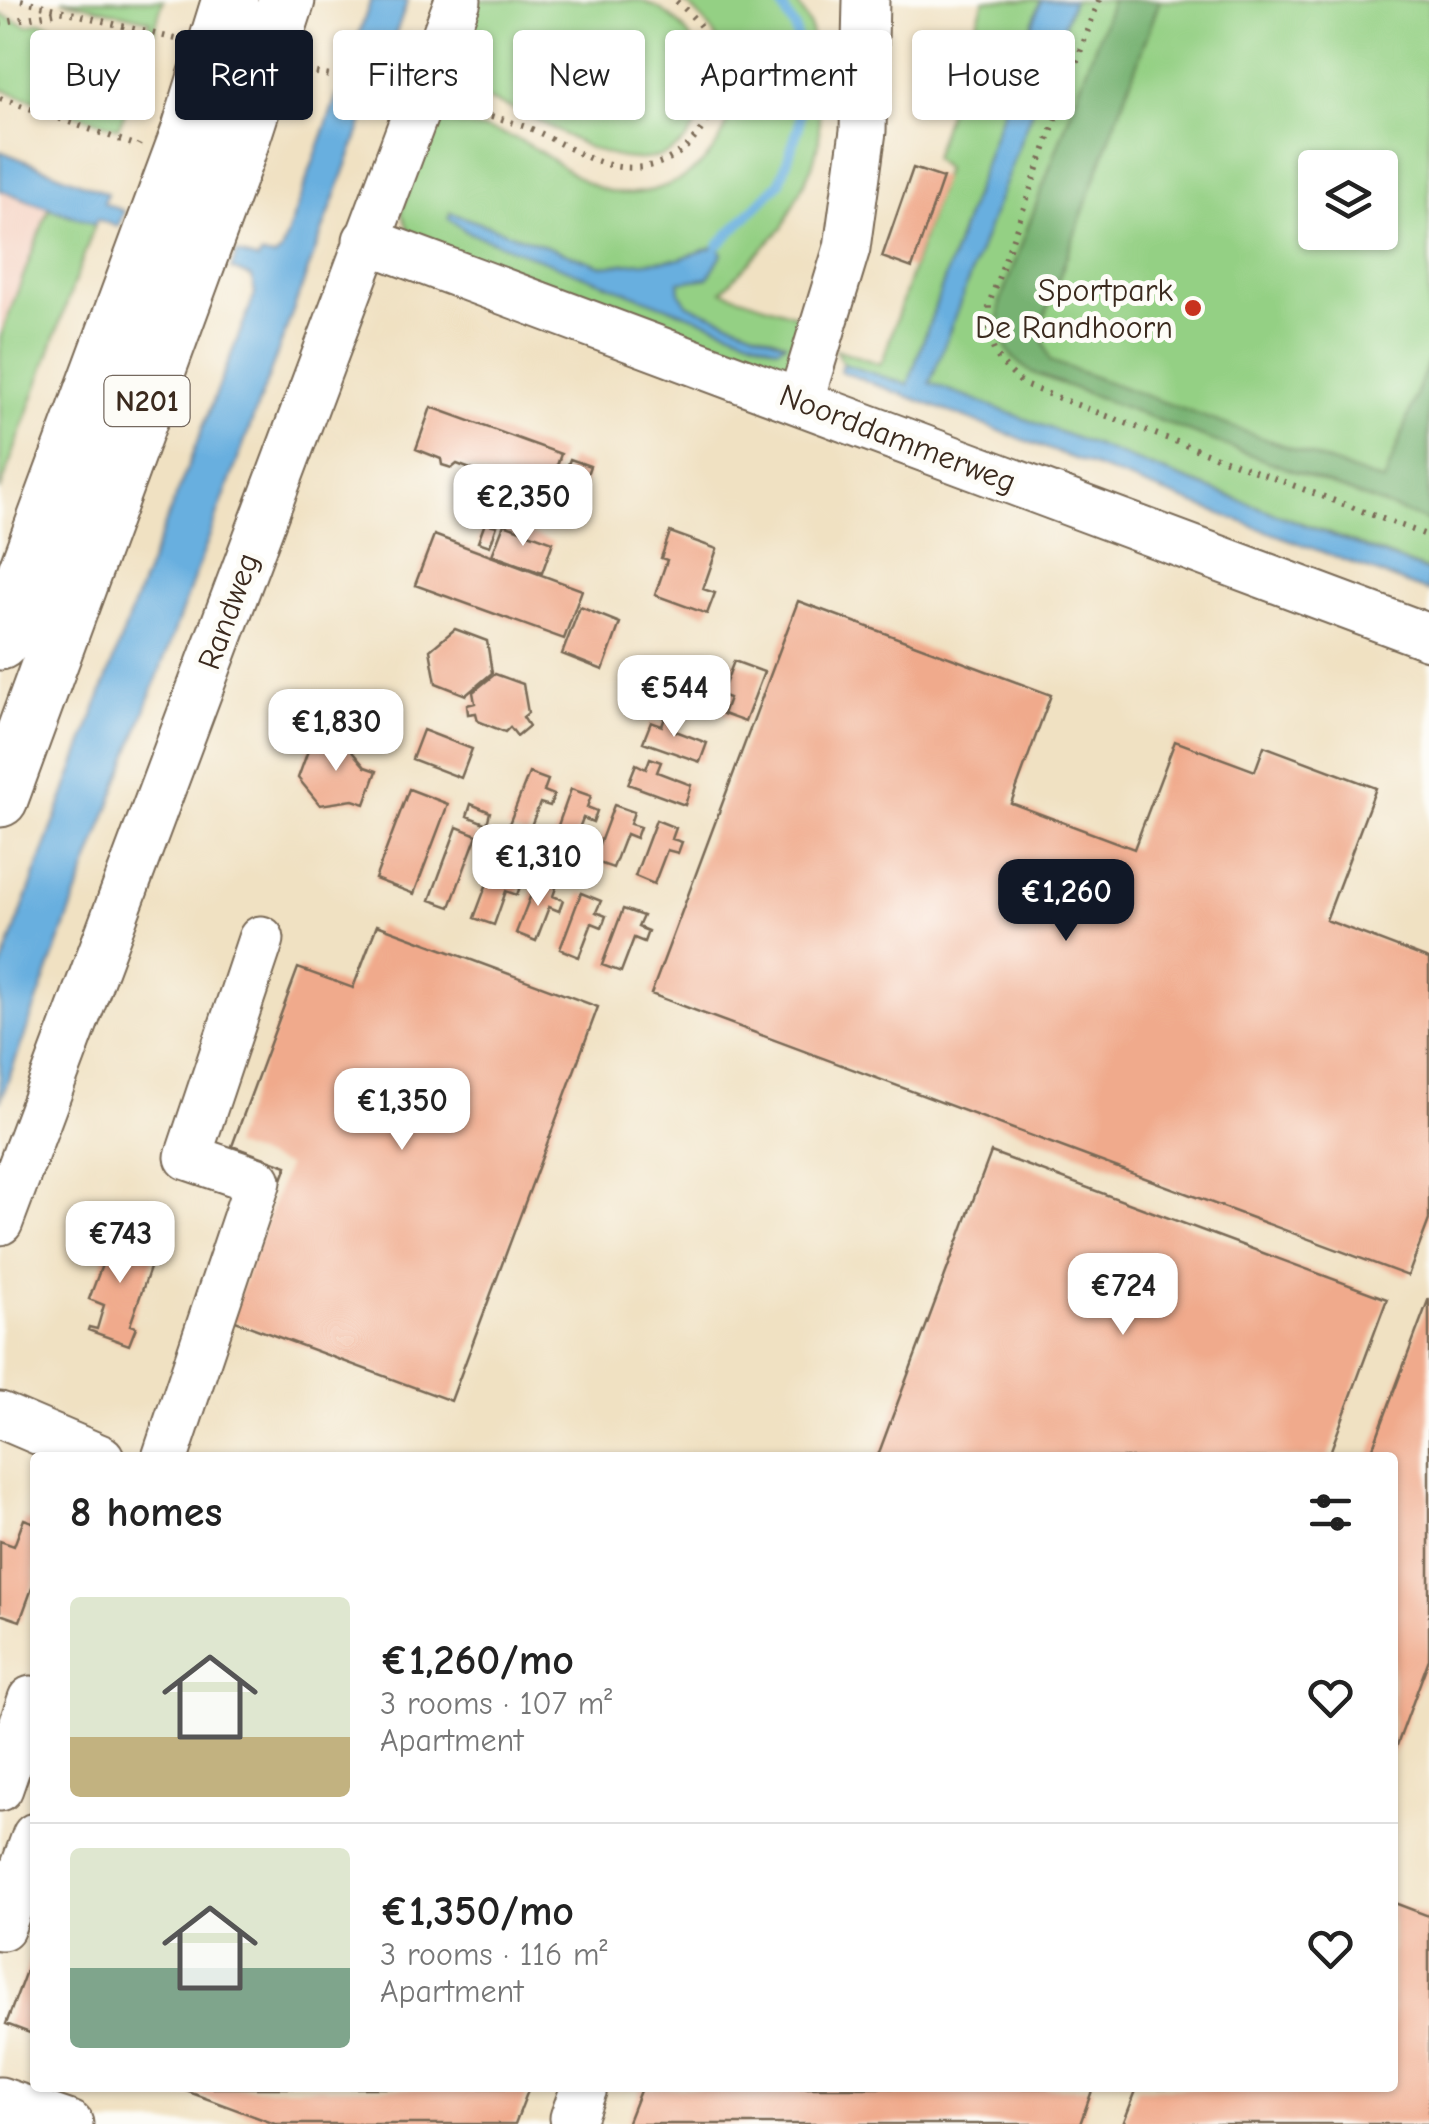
<!DOCTYPE html>
<meta charset="utf-8">
<style>
body{margin:0;font-family:"Comic Neue",sans-serif;background:#f2f2f2;color:#222;height:100vh;display:flex;flex-direction:column;font-size:38px;white-space:nowrap}
*{box-sizing:border-box;margin:0}
p{font-size:32px;color:#767676}
.icon{flex:none;width:55px;height:55px;fill:none;stroke:currentColor;stroke-width:2;stroke-linecap:round;stroke-linejoin:round}
.map{position:relative;flex:1;overflow:hidden}
.drawer{position:absolute;left:30px;top:1452px;width:1368px;height:640px;display:flex;flex-direction:column;background:#fff;border-radius:10px;box-shadow:0 2px 8px #0004}
.drawer>*{flex:none}
.guide{position:absolute;left:30px;top:30px;width:1370px;height:90px;display:flex;gap:20px}
.tools{position:absolute;left:1298px;top:150px;display:grid;gap:20px}
.tools a{display:grid;place-items:center;width:100px;height:100px;border-radius:10px;background:#fff;box-shadow:0 2px 8px #0004;font-size:50px}
.price{position:absolute;translate:-50% -85px;padding:0 22px;border-radius:20px;background:#fff;color:#222;font-size:32px;line-height:65px;filter:drop-shadow(0 2px 5px #0008)}
.price::after{content:'';position:absolute;left:50%;top:60px;width:30px;height:22px;margin-left:-15px;background:inherit;clip-path:polygon(0 0,100% 0,50% 100%)}
.price.selected{background:#111827;color:#fff}
ul{padding:0;list-style:none}
li{display:flex;align-items:center;gap:30px;height:250px;padding:0 40px}
li+li{border-top:2px solid #e0e0e0}
li span{display:grid;place-items:center;flex:none;width:280px;height:200px;border-radius:10px;color:#555}
li>.icon{margin-inline-start:auto}
span .icon{width:120px;height:120px;fill:#fffc;stroke-width:1}
li b{font-size:42px}
h2{display:flex;justify-content:space-between;align-items:center;height:120px;padding:0 40px;font-size:42px}
.tag{padding:0 35px;border-radius:10px;background:#fff;box-shadow:0 2px 8px #0004;font-size:35px;line-height:90px}
.tag.selected{background:#111827;color:#fff}
.map>svg:first-child{display:block}
</style>
<div class="map">
<svg width="1429" height="2124" viewBox="0 0 1429 2124">
<rect width="100%" height="100%" fill="#fdfcf7"/>
<filter id="ink" filterUnits="userSpaceOnUse"><feTurbulence type="fractalNoise" baseFrequency=".01" numOctaves="2"/><feDisplacementMap in="SourceGraphic" scale="20" xChannelSelector="R" yChannelSelector="G"/><feConvolveMatrix kernelMatrix="1 2 1 2 8 2 1 2 1" color-interpolation-filters="sRGB"/></filter>
<filter id="wash" filterUnits="userSpaceOnUse"><feTurbulence type="fractalNoise" baseFrequency=".0048" numOctaves="4" result="noise"/><feDisplacementMap in="SourceGraphic" scale="40" xChannelSelector="R" yChannelSelector="G"/><feGaussianBlur stdDeviation="2.25" result="paint"/><feColorMatrix in="noise" values="0 0 0 0 0 0 0 0 0 0 0 0 0 0 0 0 0 1.4 0 .05"/><feComposite in="paint" operator="in"/></filter>
<g filter="url(#wash)">
<rect width="100%" height="100%" fill="#f0e1c2"/>
<path fill="#f5d2c2" d="M0,161l62,23 -62,165z"/>
<path fill="#94d084" stroke="#687d51" stroke-width="2.5" fill-rule="evenodd" d="M62,0h101l-20,72 -25,56 -118,-39v-75l28,12 11,-4 102,24 9,-26z
M474,0c41,0 81,0 122,0 14,0 32,0 46,1 90,31 79,163 -8,158 -41,-2 -69,-26 -105,-43 -24,-11 -53,-21 -78,-28l-12,33c27,5 57,8 82,20 46,22 73,65 132,49 94,-26 104,-135 28,-190h115l14,26 9,45v70l-7,25 -30,62 -60,63 89,29 -18,47 -16,8 -354,-128 -14,-17 -8,-18zM451,213l151,53 77,-7 39,-13 -39,35 1,12 8,13 96,36 -317,-110z
M984,0h57l-133,385 -65,-21 -8,-15 45,15 4,-7 61,-188 -12,-11z
M1073,0h356v571l-500,-188zM1315,168h65v64h-65z
M49,208l46,16 -95,267v-153z"/>
<path fill="#77b272" stroke="#596e48" stroke-width="2.5" d="M1112,0h48l-120,330 10,31 334,121 45,-122v162l-393,-148c-31,-14 -39,-39 -36,-72z"/>
<path fill="#68afdf" stroke="#526c7e" stroke-width="2.5" d="M371,0h37l-408,1102v-131l132,-362 123,-315 -3,-17 -21,-8 6,-16 21,7 3,-5 14,2 6,-5z
M1041,0h32l-143,383 499,189v20l-589,-221 3,-7 65,21z
M0,151l107,42 -3,10 20,8 -6,16 -21,-8 -2,5 -95,-34z
M451,213l151,53 77,-7 39,-14 4,9 -14,24 -29,4 1,11 8,12 97,38 -8,5 -310,-116 -19,-14z"/>
<path fill="#f0e1c2" d="M342,65l43,10 -10,29 -43,-11z"/>
<g fill="none" stroke-linecap="round" stroke-linejoin="round">
<path stroke="#68afdf" stroke-width="10" d="M718,245l62,-63 19,-56 3,-61 -7,-37 -17,-28"/>
</g>
<g id="blocks">
<path fill="#f0aa8c" d="M913,168l30,10 -31,90 -30,-11z
M431,407l130,47 -15,43 -89,-33 -5,4 -10,-3 -1,-6 -25,-10z
M570,459l20,7 -15,42 -20,-7z
M485,523l12,3 -7,20 -12,-4z
M504,524l49,18 -11,31 -50,-18z
M670,532l47,17 -14,40 12,4 -8,21 -52,-19 12,-35 -6,-2z
M434,535l148,55 -18,49 -149,-54z
M798,601l253,94 -40,108 123,46 41,-108 80,30 9,-25 112,42 -50,132 103,39v261l-21,56 -757,-282z
M580,607l40,16 -17,47 -41,-16z
M455,629l32,12 5,32 -26,22 -30,-12 -6,-33z
M734,661l30,11 -19,50 -22,-8 6,-16 -8,-3z
M495,674l28,10 5,29 -5,4 6,9 -12,10 -7,-9 -5,5 -27,-11 -2,-8 -8,1 -1,-9 8,-2 -2,-11z
M666,715l11,5 -4,10 34,13 -7,19 -57,-20 8,-20 11,4z
M423,730l49,19 -11,29 -49,-19z
M342,740l23,27 12,4 -12,33 -12,-4 -33,5 -22,-27 12,-33z
M650,758l11,4 -4,10 34,13 -6,20 -57,-21 8,-20 10,5z
M529,773l19,7 -4,11 10,4 -4,11 -10,-3 -13,33 -20,-7z
M409,789l39,15 -34,90 -39,-15z
M571,789l20,7 -4,11 10,4 -4,11 -10,-4 -13,34 -19,-7z
M471,804l19,8 -3,12 -20,-8z
M614,805l20,7 -4,12 10,3 -4,11 -10,-4 -13,34 -20,-7z
M656,820l20,8 -4,11 10,3 -4,11 -11,-3 -13,34 -19,-8z
M457,827l20,8 -27,72 -20,-7z
M495,862l20,7 -5,11 11,4 -4,11 -11,-4 -12,34 -20,-7z
M538,877l19,8 -4,11 10,4 -4,11 -10,-4 -13,34 -20,-8z
M581,893l20,8 -5,11 10,4 -4,11 -10,-4 -13,34 -19,-8z
M623,909l20,7 -5,11 10,4 -4,11 -10,-4 -13,34 -19,-7z
M377,925l221,82 -147,394 -221,-82 57,-153 -55,-20 66,-178 55,20z
M991,1152l396,147 -59,159h-451z
M107,1233l49,18 -26,74 6,2 -7,18 -41,-15 1,-3 8,2 7,-24 -15,-6 16,-42 -6,-2z
M1429,1298v361l-36,97 -1,-298h-23z
M24,1519l11,4v57l-15,41 -20,-7v-73l14,5z
M1392,1902l37,14v208h-306l14,-36h255z
M35,1947v88l-29,-11z
M178,2088h351l-14,36h-240z
M641,2088h452l-13,36h-453z"/>
</g>
</g>
<g filter="url(#ink)">
<use href="#blocks" fill-opacity="0" stroke="#7a6a57" stroke-width="2.5"/>
<g fill="none" stroke-linecap="round" stroke-linejoin="round">
<defs>
<path id="minor" d="M366,240l1063,397
M800,402l47,-154 16,-117 3,-131
M0,1222l458,-1222
M0,1415l101,43
M165,1458l93,-277 -70,-24 73,-218
M0,1788l31,-89 4,1
M0,1927h2l33,-91
M0,2100l70,24
M573,2118l11,-30"/>
<path id="highway" d="M0,642l189,-510 41,-132
M0,799l237,-645 50,-154"/>
</defs>
<use href="#minor" stroke="#7a6a57" stroke-width="49"/>
<use href="#highway" stroke="#7a6a57" stroke-width="59"/>
<path stroke="#7a6a57" stroke-width="6" stroke-dasharray="2.5 8" stroke-linecap="butt" d="M21,0l101,26
M1099,0l-110,304c-1,44 2,51 35,81l405,151
M0,23l60,-11
M0,98l138,48 1,-2
M471,110c19,6 39,11 58,18 29,12 59,35 91,39 52,6 85,-29 99,-76 10,-35 -19,-70 -44,-91"/>
<use href="#minor" stroke="#fff" stroke-width="45"/>
<use href="#highway" stroke="#fff" stroke-width="55"/>
<path stroke="#7a6a57" stroke-width="6" stroke-dasharray="2.5 8" stroke-linecap="butt" d="M122,26l349,84"/>
</g>
</g>
<circle fill="#c8321e" stroke="#fdfcf7" stroke-width="4" cx="1193" cy="308" r="10"/>
<g text-anchor="middle" stroke-width="10" stroke-linejoin="round" paint-order="stroke">
<rect fill="#fdfcf7" stroke="#75695f" stroke-width="2.5" x="104.5" y="376" width="85" height="50" rx="8"/>
<g font-size="30" font-weight="bold" fill="#3b2a1e">
<text x="147" y="411">N201</text>
</g>
<g font-size="32" fill="#3b2a1e" stroke="#fdfcf7" text-anchor="end">
<text x="1173" y="301">Sportpark<tspan x="1173" dy="37">De Randhoorn</tspan></text>
</g>
<g font-size="32" fill="#3b2a1e" stroke="#fdfcf7">
<text transform="translate(898 438) rotate(21)" y="11">Noorddammerweg</text>
<text transform="translate(228 611) rotate(-70)" y="11">Randweg</text>
</g>
</g>
</svg>
<div class="tools">
<a><svg class="icon" aria-label="layers" viewBox="0 0 24 24"><path d="M12 4l9 5-9 5-9-5zM3 14l9 5 9-5"/></svg></a>
</div>
<b class="price" style="left:523px;top:549px">€2,350</b>
<b class="price" style="left:674px;top:740px">€544</b>
<b class="price" style="left:336px;top:774px">€1,830</b>
<b class="price" style="left:538px;top:909px">€1,310</b>
<b class="price selected" style="left:1066px;top:944px">€1,260</b>
<b class="price" style="left:402px;top:1153px">€1,350</b>
<b class="price" style="left:120px;top:1286px">€743</b>
<b class="price" style="left:1123px;top:1338px">€724</b>
<div class="guide">
<a class="tag">Buy</a>
<a class="tag selected">Rent</a>
<a class="tag">Filters</a>
<a class="tag">New</a>
<a class="tag">Apartment</a>
<a class="tag">House</a>
</div>
<section class="drawer">
<h2>8 homes<svg class="icon" aria-label="filters" viewBox="0 0 24 24"><path d="M4 7h16M4 17h16"/><circle cx="9" cy="7" r="2"/><circle cx="15" cy="17" r="2"/></svg></h2>
<ul>
<li><span style="background:linear-gradient(#dfe7d0 70%,#c2b280 0)"><svg class="icon" aria-label="home" viewBox="0 0 24 24"><path d="M3 11l9-7 9 7M6 9v11h12V9"/></svg></span><div><b>€1,260/mo</b><p>3 rooms · 107 m²</p><p>Apartment</p></div><svg class="icon" aria-label="heart" viewBox="0 0 24 24"><path d="M12 20l-8-8c-3-5 5-10 8-4 3-6 11-1 8 4z"/></svg></li>
<li><span style="background:linear-gradient(#dfe7d0 60%,#7fa58c 0)"><svg class="icon" aria-label="home" viewBox="0 0 24 24"><path d="M3 11l9-7 9 7M6 9v11h12V9"/></svg></span><div><b>€1,350/mo</b><p>3 rooms · 116 m²</p><p>Apartment</p></div><svg class="icon" aria-label="heart" viewBox="0 0 24 24"><path d="M12 20l-8-8c-3-5 5-10 8-4 3-6 11-1 8 4z"/></svg></li>
</ul>
</section>
</div>
